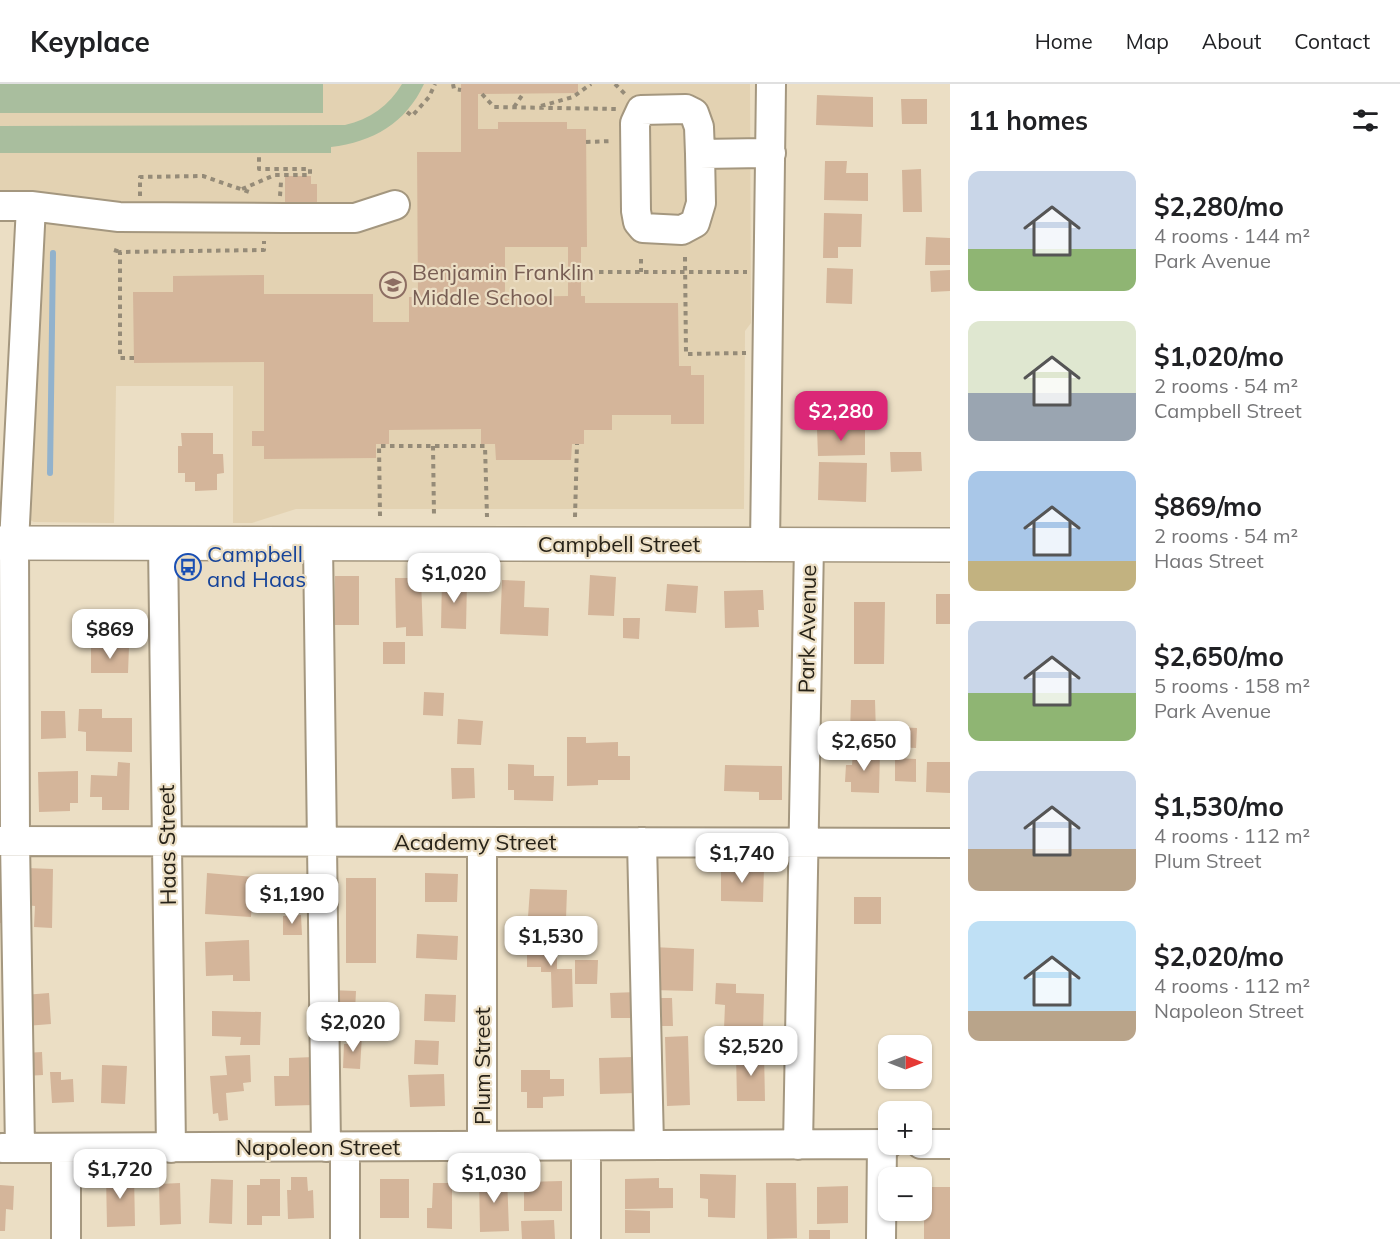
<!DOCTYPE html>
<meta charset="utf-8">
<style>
body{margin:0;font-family:Mulish,sans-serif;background:#f6f6f6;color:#202124;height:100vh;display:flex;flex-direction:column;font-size:22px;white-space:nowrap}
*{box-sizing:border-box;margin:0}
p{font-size:20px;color:#757577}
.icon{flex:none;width:33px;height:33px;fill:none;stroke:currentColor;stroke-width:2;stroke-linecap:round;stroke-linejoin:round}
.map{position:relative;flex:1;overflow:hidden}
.drawer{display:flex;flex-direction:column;background:#fff;width:450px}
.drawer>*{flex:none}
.needle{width:39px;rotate:90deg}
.buttons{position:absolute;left:878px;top:951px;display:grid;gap:12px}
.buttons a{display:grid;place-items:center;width:54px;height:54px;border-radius:12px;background:#fff;box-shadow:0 2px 4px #0004;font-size:30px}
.price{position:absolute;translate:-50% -51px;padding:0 14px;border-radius:12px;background:#fff;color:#222;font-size:20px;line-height:39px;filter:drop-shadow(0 2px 3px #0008)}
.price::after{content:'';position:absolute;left:50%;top:36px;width:18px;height:14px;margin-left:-9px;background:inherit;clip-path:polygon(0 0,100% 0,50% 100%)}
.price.active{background:#db2777;color:#fff}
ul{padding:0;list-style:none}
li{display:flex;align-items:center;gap:18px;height:150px;padding:0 18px}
li span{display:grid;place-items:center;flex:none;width:168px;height:120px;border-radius:12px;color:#555}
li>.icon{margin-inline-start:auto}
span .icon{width:72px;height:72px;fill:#fffc;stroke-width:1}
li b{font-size:26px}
h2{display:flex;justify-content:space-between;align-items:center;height:72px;padding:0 18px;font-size:26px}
header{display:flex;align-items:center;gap:36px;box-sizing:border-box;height:84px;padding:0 30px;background:#fff;border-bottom:2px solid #e0e0e0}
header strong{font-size:28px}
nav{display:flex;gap:33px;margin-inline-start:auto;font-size:21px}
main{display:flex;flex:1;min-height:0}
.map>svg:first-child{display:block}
</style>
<header>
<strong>Keyplace</strong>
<nav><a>Home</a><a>Map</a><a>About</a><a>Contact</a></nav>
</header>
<main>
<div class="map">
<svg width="950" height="1155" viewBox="0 0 950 1155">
<rect width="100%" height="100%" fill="#ebdec4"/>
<path fill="#e3d2b2" d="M0,0h750l1,239 -6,8 -1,178h-448l-44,14h-19v-137h-117l-2,137 -80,-1 -6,-3 10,-272 -38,-49z"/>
<path fill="#a9be9e" d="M0,0h323v29h-323z
M402,0h22c-18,39 -51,58 -93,63v6h-331v-27l345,-1c25,-6 44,-19 57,-41z"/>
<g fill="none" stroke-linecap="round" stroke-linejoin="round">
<path stroke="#92b2cc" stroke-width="6" d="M50,389l3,-220"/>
</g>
<path fill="#d4b59a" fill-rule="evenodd" d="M461,0h117v9l-100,1v35h20v-7h69v7h19l1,118h-6v49h4v7h93l1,63h12v9h13v49h-33v-9h-59v15h-28v14h-12l-1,16h-75l-1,-16h-14v-15l-92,1v14h-13v14l-112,1v-13h-12v-15h12v-69l-130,1 -1,-71h40v-16l91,-1v19h109v28h36v-25h9l-1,-145h44zM505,163h63v49l-63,1z
M817,11l56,2v30l-57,-2z
M901,15h26v25h-25z
M825,77h22l-1,12h22v28l-44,-1z
M921,85l1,43h-19l-1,-42z
M285,92h26v8h6v20h-32z
M824,129l38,1 -1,33h-23v11h-15z
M926,153l24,1v27h-25z
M827,184l26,1 -1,35 -26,-1z
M950,186v21l-19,1 -1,-21z
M865,344v27l-47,1 -1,-27z
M181,349h32v21h10l1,19 -7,1v16l-22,1v-9h-10v-9h-7v-27h4z
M890,368h31l1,19 -31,1z
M819,378l48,1 -1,39 -48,-2z
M590,491l26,2 -2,39 -26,-1z
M335,492h24v49h-25z
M395,494h26l2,58h-17v-9l-10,1z
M442,495l25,1 -1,49 -25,-1z
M502,496l23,1 -1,26 25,1 -1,28 -48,-2z
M667,500l31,2 -2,27 -31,-2z
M763,506l1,20h-6l1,17 -34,1 -1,-37z
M936,510h14v30h-14z
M854,518h31l-1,62h-30z
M623,534h17l-1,21 -16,-1z
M383,558h22v22h-22z
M91,562l38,1 -1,26h-37z
M424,608l20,1 -1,23 -20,-1z
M851,616h24l1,34 -26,-1z
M79,625h23v9h30v34l-46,-1v-19l-8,-1z
M41,627h24l1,27 -25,1z
M458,635l25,2 -2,24 -24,-1z
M895,643l22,1 -1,20 -22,-1z
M567,653h19v6l32,-1v14h12v24h-32v5l-31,1z
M853,667l27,1 -1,41 -28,-1v-10h-6l1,-17h6z
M895,674l21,1v23l-21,-1z
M118,678l12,1 -1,47h-27v-13h-12l1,-22 26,1z
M927,678h23v31l-24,-1z
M508,680l26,1v11h20l-1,25 -39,-1v-10h-6z
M725,681l57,1v34h-23v-8l-35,-1z
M451,684h23l1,30 -23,1z
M78,687v32h-8v8l-31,1 -1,-40z
M0,779l5,1 -1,59h-4z
M721,783h43l-1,35 -42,-1z
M26,784l27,1 -1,59 -18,-1 1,-21 -10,-1z
M207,789l47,4 -3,40 -46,-3z
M425,789l33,1 -1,28h-32z
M346,794h30v85h-30z
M530,805l37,1 -1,29 -38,-2z
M854,813h27v27h-27z
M301,831l1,20h-19v-19z
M527,848l30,1v36h15l1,38 -21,1 -1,-36h-10v-5h-14z
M417,850l41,2 -1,24 -41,-2z
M249,856l1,41h-17v-6l-27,1 -1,-34z
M653,863l41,2 -1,42 -41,-1z
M575,876h23l-1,24h-22z
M716,899l20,1v9l28,1 -1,36 -39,-1 1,-24 -10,-1z
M330,906l26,1 -1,21 -26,-1z
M637,908l1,26h-27l-1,-25z
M49,909l2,31 -25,2 -2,-31z
M425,910l31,1 -1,27 -31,-1z
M652,914h20l1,28h-21z
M212,927l49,1 -1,33h-20l1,-8 -29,-1z
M352,949l10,1 -2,35 -17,-1 1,-24h7z
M688,952l2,69 -23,1 -2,-69z
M415,956l24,1 -1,24 -24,-1z
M42,968l1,23 -18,1 -1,-23z
M764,968l1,49h-28l-1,-48z
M250,971l1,27 -8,1 1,8 -18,2 2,27 -9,1 -1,-8 -5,1 -3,-38 17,-1 -2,-19z
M314,973v48l-39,1 -1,-30h15v-18z
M634,973l2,36 -36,1 -1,-36z
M102,981l25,1 -2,38 -24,-1z
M521,986h29v9h14v17l-21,1v11h-16v-16h-6z
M50,988h11v8l12,-1 1,23 -22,1z
M444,990l1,32 -35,1 -2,-32z
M134,1090l1,52 -28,1 -1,-52z
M700,1090l36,1 -1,43 -27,-1v-18l-8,-1z
M507,1092l2,55 -29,1 -1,-55z
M291,1093h16l1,14 5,-1 1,28 -26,1 -1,-29h4z
M659,1094v10h14v20l-48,1v-30z
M211,1095l22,1 -1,44 -23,-1z
M260,1095h20v37h-18v9h-15v-40h13z
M380,1095h29v39h-29z
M562,1097v30h-38v-29z
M180,1099l1,41 -21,1 -1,-41z
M433,1099h19v46l-25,-1v-20h5z
M766,1099h30l1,55 -30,1z
M0,1101l14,1 -1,24 -7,-1 -1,22h-5z
M848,1102v37l-31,1v-37z
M924,1103h26v52h-26z
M625,1126l25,1v22h-25z
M554,1136l1,19h-33l-1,-18z
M809,1146h21v9h-21z"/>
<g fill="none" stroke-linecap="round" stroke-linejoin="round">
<defs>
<path id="minor" d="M700,70l1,49 -6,20 -13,7 -39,-2 -5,-6 -2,-11 -1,-88 6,-13 45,-1 8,4 5,14 1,27 71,-1
M0,122h31l88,11 165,1h71l40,-13
M163,459l8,605
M318,460l8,603
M765,461l6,-461
M0,757l950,2
M482,758v304
M642,758l7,303
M921,1060h29
M798,1061l11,-600
M2,1064l886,-4
M20,1064l-5,-307 -1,-298 17,-337
M66,1064v91
M345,1155v-92
M586,1155v-93
M881,1155l1,-95"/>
<path id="major" d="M0,459l950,2"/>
</defs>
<use href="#minor" stroke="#a4977f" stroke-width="32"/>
<use href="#major" stroke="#a4977f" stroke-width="36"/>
<path stroke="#958b78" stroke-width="4" stroke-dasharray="4.5 4.5" stroke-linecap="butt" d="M453,0l1,5 7,1
M615,0l11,11
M482,10l12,13 123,2
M541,22l32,-9 18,-13
M514,23l9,-13
M407,28l5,4 17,-19 6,-13
M586,58l26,-1
M242,105l33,-14h35v-6h-51v-15
M140,112v-19l63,-1 46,16
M280,112l1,-14
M114,166l6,2
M685,173l1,97 60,-1
M641,175v13
M581,188h166
M134,274h-14v-106l144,-2v-9
M433,362l1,70
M380,432l-1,-70h106l2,71
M575,433l2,-73"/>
<use href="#minor" stroke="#fff" stroke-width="28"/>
<use href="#major" stroke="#fff" stroke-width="33"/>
</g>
<defs>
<symbol id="school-ring" viewBox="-11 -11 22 22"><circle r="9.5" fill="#ebdec4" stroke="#8d6e63" stroke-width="1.5"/><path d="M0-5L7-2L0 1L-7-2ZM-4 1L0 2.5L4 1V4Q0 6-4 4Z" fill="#8d6e63"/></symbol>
<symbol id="bus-ring" viewBox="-11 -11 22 22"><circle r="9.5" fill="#ebdec4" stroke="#1a4fb4" stroke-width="1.5"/><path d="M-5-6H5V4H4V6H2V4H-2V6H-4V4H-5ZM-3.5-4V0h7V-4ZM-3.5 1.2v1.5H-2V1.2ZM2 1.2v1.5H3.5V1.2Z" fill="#1a4fb4"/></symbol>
</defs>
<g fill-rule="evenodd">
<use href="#school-ring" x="378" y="186" width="30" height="30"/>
<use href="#bus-ring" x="173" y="468" width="30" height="30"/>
</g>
<g text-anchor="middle" stroke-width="4.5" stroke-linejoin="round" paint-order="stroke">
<g font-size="22" fill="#785e54" stroke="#ebdec4" text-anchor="start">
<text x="412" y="196">Benjamin Franklin<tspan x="412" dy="25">Middle School</tspan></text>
</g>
<g font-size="22" fill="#272218" stroke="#ebdec4">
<text x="619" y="468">Campbell Street</text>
<text transform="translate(807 545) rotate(-89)" y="8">Park Avenue</text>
<text x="475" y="766">Academy Street</text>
<text transform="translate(167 761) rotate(-91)" y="8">Haas Street</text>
<text transform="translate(482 982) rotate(-90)" y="8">Plum Street</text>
<text x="318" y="1071">Napoleon Street</text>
</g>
<g font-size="22" fill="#164399" stroke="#ebdec4" text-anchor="start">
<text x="207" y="478">Campbell<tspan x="207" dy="25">and Haas</tspan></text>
</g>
</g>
</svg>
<div class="buttons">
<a><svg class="needle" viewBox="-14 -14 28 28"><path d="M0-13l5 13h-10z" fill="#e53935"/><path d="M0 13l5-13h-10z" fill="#757577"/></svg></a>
<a>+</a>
<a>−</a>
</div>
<b class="price active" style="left:841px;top:358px">$2,280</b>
<b class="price" style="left:454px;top:520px">$1,020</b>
<b class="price" style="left:110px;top:576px">$869</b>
<b class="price" style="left:864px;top:688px">$2,650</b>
<b class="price" style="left:742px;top:800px">$1,740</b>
<b class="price" style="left:292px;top:841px">$1,190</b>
<b class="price" style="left:551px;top:883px">$1,530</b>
<b class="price" style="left:353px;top:969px">$2,020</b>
<b class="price" style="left:751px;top:993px">$2,520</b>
<b class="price" style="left:120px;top:1116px">$1,720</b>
<b class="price" style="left:494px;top:1120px">$1,030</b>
</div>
<section class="drawer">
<h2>11 homes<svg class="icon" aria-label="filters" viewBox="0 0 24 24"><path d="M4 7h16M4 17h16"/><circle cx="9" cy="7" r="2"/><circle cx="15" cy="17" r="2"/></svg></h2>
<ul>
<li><span style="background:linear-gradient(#c9d6e8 65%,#8fb573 0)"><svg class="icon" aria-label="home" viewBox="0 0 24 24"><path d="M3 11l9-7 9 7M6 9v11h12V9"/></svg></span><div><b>$2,280/mo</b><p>4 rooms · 144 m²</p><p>Park Avenue</p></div></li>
<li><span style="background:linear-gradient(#dfe7d0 60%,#9aa5b1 0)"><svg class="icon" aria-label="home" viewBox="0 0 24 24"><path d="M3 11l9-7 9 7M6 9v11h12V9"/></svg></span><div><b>$1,020/mo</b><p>2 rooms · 54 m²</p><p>Campbell Street</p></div></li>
<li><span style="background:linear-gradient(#a9c7e8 75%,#c2b280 0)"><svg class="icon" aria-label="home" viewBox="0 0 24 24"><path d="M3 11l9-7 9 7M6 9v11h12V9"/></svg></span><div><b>$869/mo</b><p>2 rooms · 54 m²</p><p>Haas Street</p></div></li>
<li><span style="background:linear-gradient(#c9d6e8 60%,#8fb573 0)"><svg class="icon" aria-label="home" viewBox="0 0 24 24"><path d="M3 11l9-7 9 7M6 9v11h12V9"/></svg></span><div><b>$2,650/mo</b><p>5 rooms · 158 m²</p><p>Park Avenue</p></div></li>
<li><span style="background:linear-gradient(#c9d6e8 65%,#b9a48a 0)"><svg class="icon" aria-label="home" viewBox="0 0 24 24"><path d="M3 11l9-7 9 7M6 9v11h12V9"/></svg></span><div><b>$1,530/mo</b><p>4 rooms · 112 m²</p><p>Plum Street</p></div></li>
<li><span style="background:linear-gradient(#bfe0f5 75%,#b9a48a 0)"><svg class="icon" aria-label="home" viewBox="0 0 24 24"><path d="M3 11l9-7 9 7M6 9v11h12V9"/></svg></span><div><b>$2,020/mo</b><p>4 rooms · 112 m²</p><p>Napoleon Street</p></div></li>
</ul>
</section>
</main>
